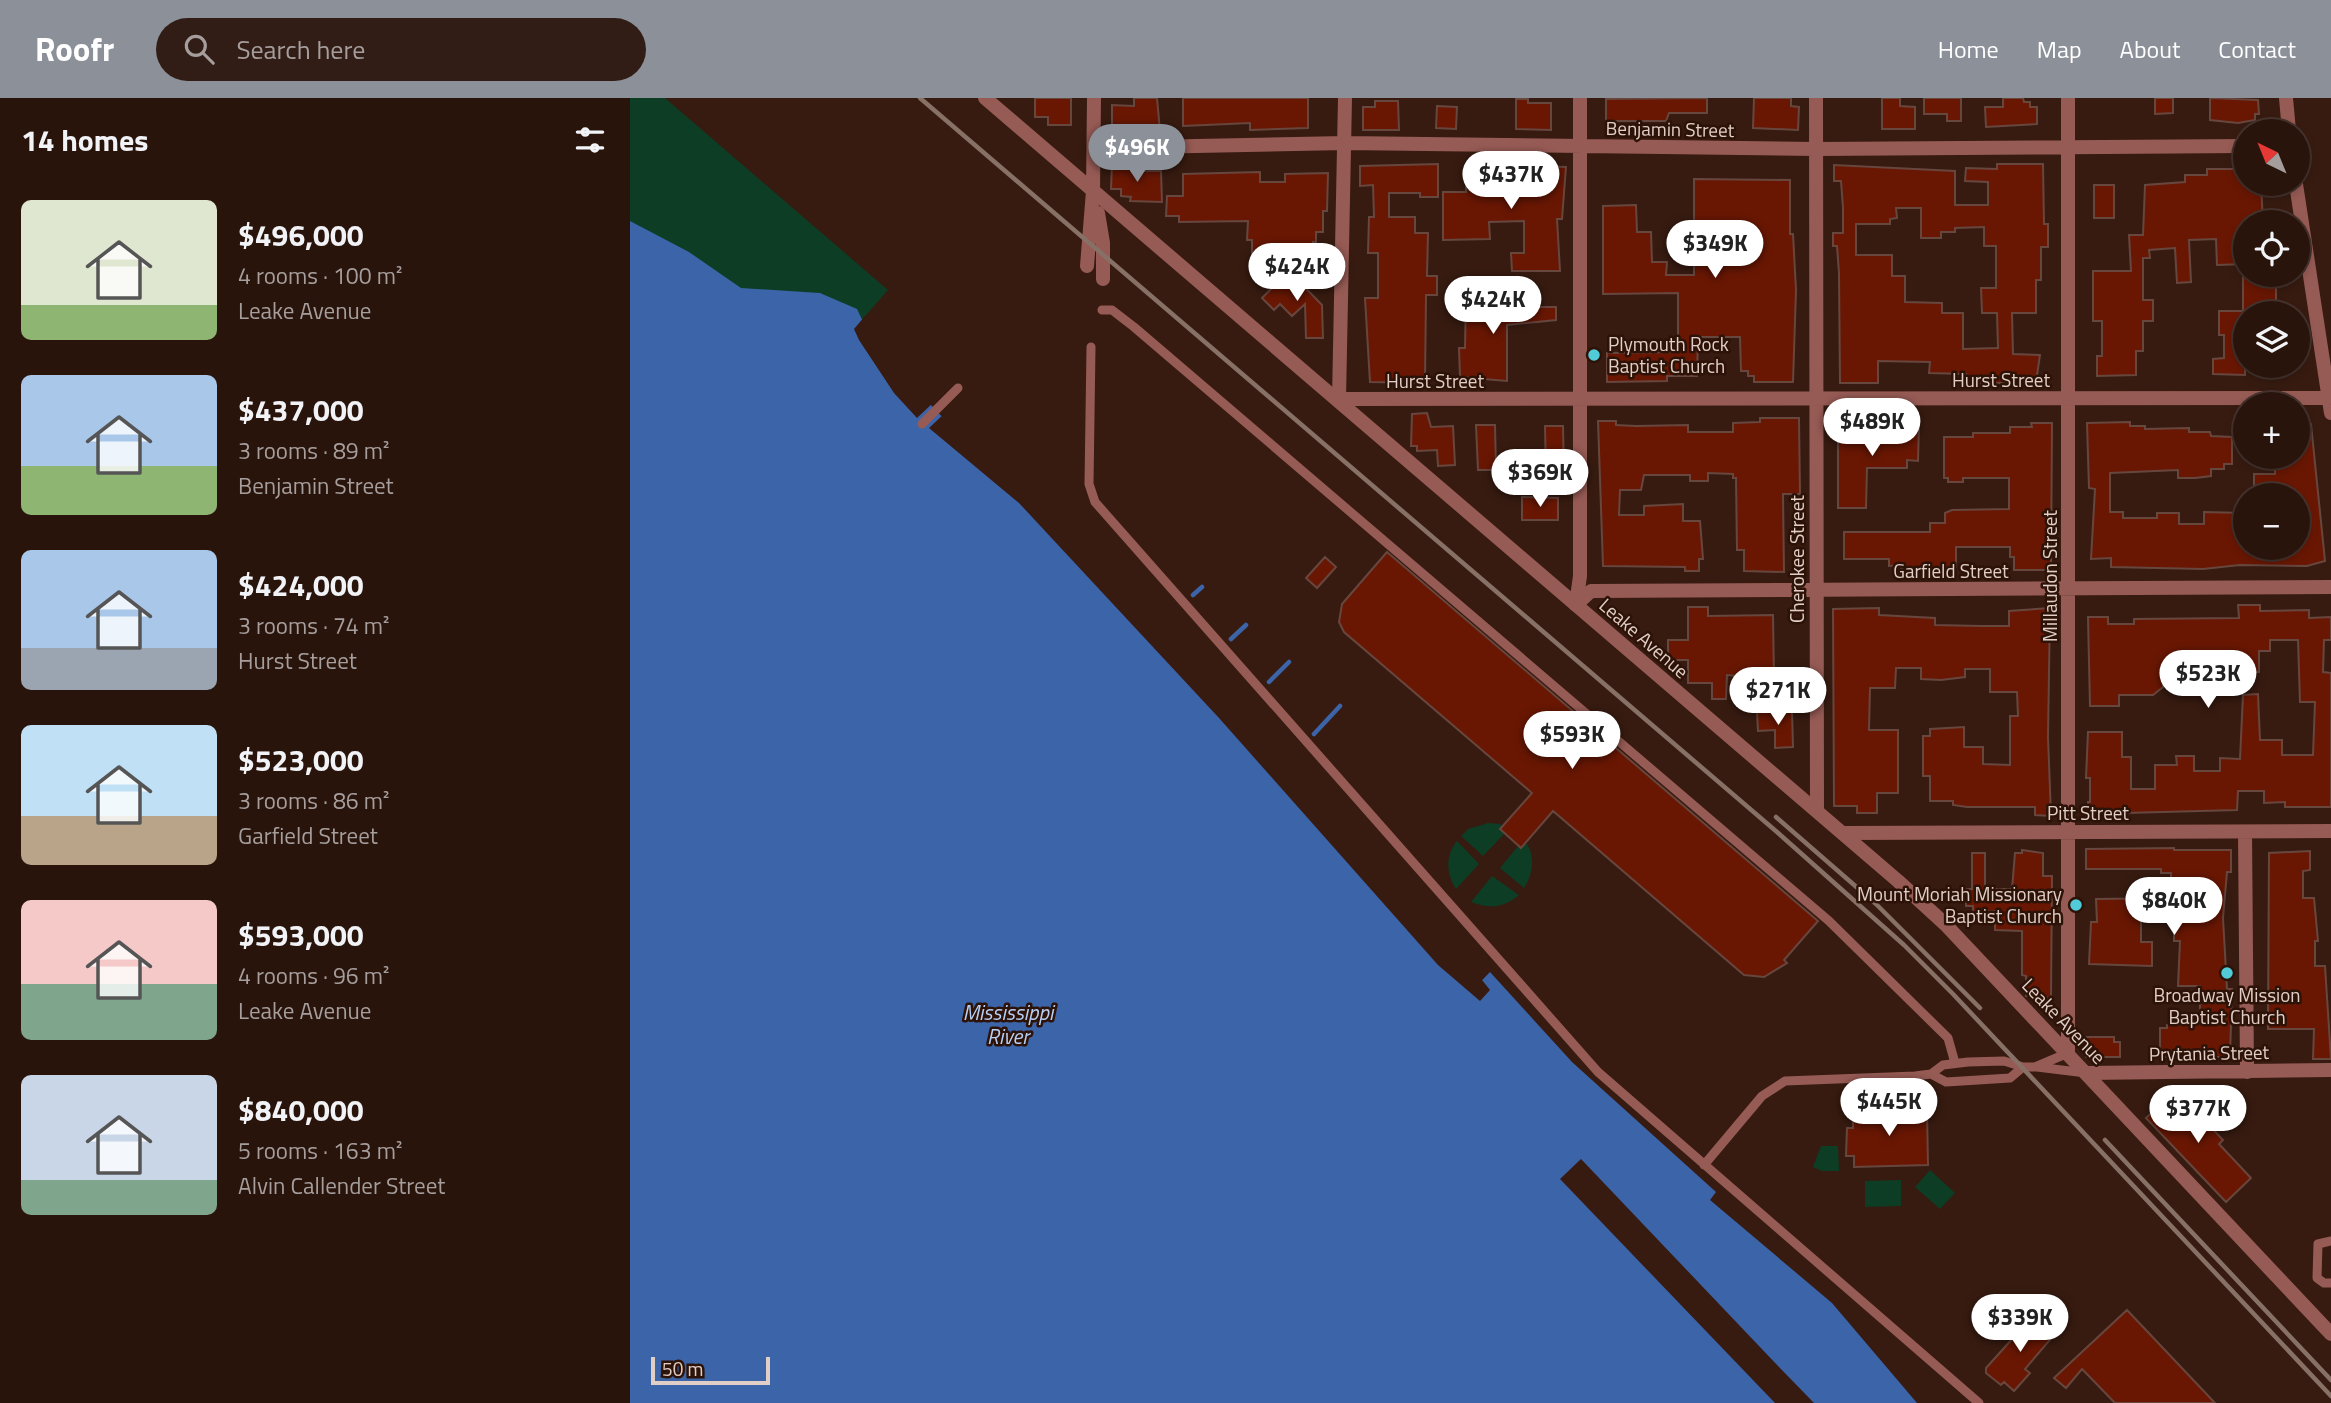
<!DOCTYPE html>
<meta charset="utf-8">
<style>
body{margin:0;font-family:"Titillium Web",sans-serif;background:#311d15;color:#f1f3f6;height:100vh;display:flex;flex-direction:column;font-size:26px;white-space:nowrap}
*{box-sizing:border-box;margin:0}
p{font-size:23px;color:#a59e9d}
.icon{flex:none;width:38px;height:38px;fill:none;stroke:currentColor;stroke-width:2;stroke-linecap:round;stroke-linejoin:round}
.map{position:relative;flex:1;overflow:hidden}
.side{display:flex;flex-direction:column;background:#29140c;width:630px}
.side>*{flex:none}
.needle{width:46px;rotate:317deg}
.controls{position:absolute;left:1603px;top:21px;display:grid;gap:14px}
.controls a{display:grid;place-items:center;width:77px;height:77px;border-radius:50%;background:#29140c;box-shadow:0 4px 10px #0003,0 0 0 2px #45332d;font-size:35px}
.scale{position:absolute;left:21px;bottom:18px;width:119px;box-sizing:border-box;padding-left:7px;border:4px solid #e1cec6;border-top:0;font-size:19px;line-height:24px;white-space:nowrap;color:#e1cec6;-webkit-text-stroke:5px #2c1207;paint-order:stroke}
.price{position:absolute;translate:-50% -60px;padding:0 16px;border-radius:24px;background:#fff;color:#222;font-size:23px;line-height:46px;filter:drop-shadow(0 2px 4px #0008)}
.price::after{content:'';position:absolute;left:50%;top:42px;width:21px;height:16px;margin-left:-10px;background:inherit;clip-path:polygon(0 0,100% 0,50% 100%)}
.price.active{background:#8c9099;color:#fff}
ul{padding:0;list-style:none}
li{display:flex;align-items:center;gap:21px;height:175px;padding:0 21px}
li span{display:grid;place-items:center;flex:none;width:196px;height:140px;border-radius:10px;color:#555}
li>.icon{margin-inline-start:auto}
span .icon{width:84px;height:84px;fill:#fffc;stroke-width:1}
li b{font-size:30px}
h2{display:flex;justify-content:space-between;align-items:center;height:84px;padding:0 21px;font-size:30px}
header{display:flex;align-items:center;gap:42px;box-sizing:border-box;height:98px;padding:0 35px;background:#8c9099;color:#fff}
header strong{font-size:33px}
nav{display:flex;gap:38px;margin-inline-start:auto;font-size:24px}
.search{width:490px;height:63px;background:#311d15;display:flex;align-items:center;gap:18px;box-sizing:border-box;padding:0 24px;border-radius:38px;color:#a59e9d;font-size:26px}
main{display:flex;flex:1;min-height:0}
.map>svg:first-child{display:block}
</style>
<header>
<strong>Roofr</strong>
<div class="search"><svg class="icon" aria-label="search" viewBox="0 0 24 24"><circle cx="10" cy="10" r="6"/><path d="M15 15l6 6"/></svg>Search here</div>
<nav><a>Home</a><a>Map</a><a>About</a><a>Contact</a></nav>
</header>
<main>
<section class="side">
<h2>14 homes<svg class="icon" aria-label="filters" viewBox="0 0 24 24"><path d="M4 7h16M4 17h16"/><circle cx="9" cy="7" r="2"/><circle cx="15" cy="17" r="2"/></svg></h2>
<ul>
<li><span style="background:linear-gradient(#dfe7d0 75%,#8fb573 0)"><svg class="icon" aria-label="home" viewBox="0 0 24 24"><path d="M3 11l9-7 9 7M6 9v11h12V9"/></svg></span><div><b>$496,000</b><p>4 rooms · 100 m²</p><p>Leake Avenue</p></div></li>
<li><span style="background:linear-gradient(#a9c7e8 65%,#8fb573 0)"><svg class="icon" aria-label="home" viewBox="0 0 24 24"><path d="M3 11l9-7 9 7M6 9v11h12V9"/></svg></span><div><b>$437,000</b><p>3 rooms · 89 m²</p><p>Benjamin Street</p></div></li>
<li><span style="background:linear-gradient(#a9c7e8 70%,#9aa5b1 0)"><svg class="icon" aria-label="home" viewBox="0 0 24 24"><path d="M3 11l9-7 9 7M6 9v11h12V9"/></svg></span><div><b>$424,000</b><p>3 rooms · 74 m²</p><p>Hurst Street</p></div></li>
<li><span style="background:linear-gradient(#bfe0f5 65%,#b9a48a 0)"><svg class="icon" aria-label="home" viewBox="0 0 24 24"><path d="M3 11l9-7 9 7M6 9v11h12V9"/></svg></span><div><b>$523,000</b><p>3 rooms · 86 m²</p><p>Garfield Street</p></div></li>
<li><span style="background:linear-gradient(#f6c9c9 60%,#7fa58c 0)"><svg class="icon" aria-label="home" viewBox="0 0 24 24"><path d="M3 11l9-7 9 7M6 9v11h12V9"/></svg></span><div><b>$593,000</b><p>4 rooms · 96 m²</p><p>Leake Avenue</p></div></li>
<li><span style="background:linear-gradient(#c9d6e8 75%,#7fa58c 0)"><svg class="icon" aria-label="home" viewBox="0 0 24 24"><path d="M3 11l9-7 9 7M6 9v11h12V9"/></svg></span><div><b>$840,000</b><p>5 rooms · 163 m²</p><p>Alvin Callender Street</p></div></li>
</ul>
</section>
<div class="map">
<svg width="1701" height="1305" viewBox="0 0 1701 1305">
<rect width="100%" height="100%" fill="#371b10"/>
<path fill="#0d3d24" d="M0,0h35l223,192 -34,39 -224,-77z
M858,725l12,1 8,6 -25,26 -22,-20 7,-7z
M893,742c14,12 10,35 1,48l-24,-20z
M827,743l22,23 -23,25c-10,-15 -11,-33 1,-48z
M862,778l27,19c-15,13 -30,14 -48,7z
M1191,1048h17l1,25h-17l-9,-4z
M1300,1072l25,23 -15,16 -25,-22z
M1271,1082v26l-36,1v-26z"/>
<path fill="#3b64a9" d="M0,123l59,31 52,36 79,5 37,16 13,27 29,35 578,614 13,-13 82,90 144,130 -6,8 122,103 85,100h-1287z"/>
<path fill="#371b10" d="M235,218l8,18 61,68 -17,16 -23,-25 -35,-53 -5,-11z
M315,315l118,104 413,463 10,-9 2,2 -6,7 8,10 -10,11 -42,-36 -219,-247 -200,-215 -90,-75z
M951,1061l198,208 35,36h-39l-215,-224z"/>
<g fill="none" stroke-linecap="round" stroke-linejoin="round">
<path stroke="#3b64a9" stroke-width="4.5" d="M563,497l9,-8
M601,541l15,-14
M639,584l20,-20
M684,636l26,-28"/>
</g>
<path fill="#691703" stroke="#67463e" stroke-width="2" fill-rule="evenodd" d="M405,0h36v27h-23v-8h-13z
M504,0h23l3,33 -48,-1v-25l22,1z
M553,0h125v30l-58,2v-7l-67,3z
M1077,0v15h-38l-3,8h-60v-22z
M1124,0h37v8l8,1 -1,23 -45,-2z
M1252,0h18v8l15,1v22h-33z
M1294,0h37v23h-14v-7h-23z
M1373,0h20l1,4h6v5h7v17l-51,3 -1,-20h18z
M1525,0h18v15l-18,1z
M1580,0l48,2 1,14h-4v6l-17,3 -28,-3z
M886,1h12v4h23v27l-35,-1z
M745,3h23l1,29h-36v-23h12z
M807,8l20,1 -1,22 -20,-1z
M482,66l19,1v6h30l1,31 -32,-1 1,-4 -10,-1v-7h-10z
M808,66v33h-18v-4h-31v24h26v16h13l-1,43h10v19h-11l-1,88 -55,-1 -5,-84h13v-45h-10l1,-36h5l-1,-32 -13,1v-20z
M1367,66h46l1,60h4v23h-7v33h-5v33h-24l1,41 27,1 -4,27 -70,2v-10l-37,-1 1,-11 -52,-1v22h-38l-1,-110 -2,-27h-4v-13h10v-25l-2,-27h-7v-16l121,6v34h33v-23l-23,-1 1,-13 31,1zM1266,110h25v30h20v-6h14v-4l29,-1v19h12v42h-15l1,25h15l1,35 -35,1v-36h-21v-10l-37,-1v-26h-13v-21h-36v-31h34v-5l7,-1z
M901,68l35,1 -4,52h-5l3,52h-48l-1,-18h13v-32l-35,1 1,17 -47,1v-48h23v-24h35v5l27,-1z
M1577,71h38v15h16l2,38h-18v42l-28,1 -1,-26 -27,1 2,42 -14,1 -2,-35 -26,2 1,8h-7v42h10v21h-10v30h-7v24l-39,1v-20h5v-35h-9v-50h38l-2,-36h14l2,-50 40,-3v-7h22z
M630,74v10h25v-8l43,-1 -1,38h-4v21h-7v10h-3l1,21h-62v-23h-5l1,-19 -69,1v-6h-13l1,-20h16v-22z
M1064,81l96,1v54h3l3,56 -3,92h-39v-6h-6v-5h-7l-1,-34h-42l-1,39h-30v5l-60,1v-29l71,-1v-59l-75,1v-88l33,-1 1,27h14l1,30h15l-1,13h28z
M1464,87h20v33h-20z
M659,173l33,34 1,33h-17l-1,-34 -13,12 -12,-12 -6,6 -12,-12z
M1613,177h30v7h3v31h-31v62l-32,-1v-15l11,-1v-23h-5v-24h24z
M836,195h18v14h72v13l-49,5v56l-47,-4 -1,-29h6z
M797,315l4,14 22,-1 2,39 -17,1 -1,-16 -20,1v-5h-6l1,-32z
M1130,320h39l1,76h-17l1,78 -40,-1v-21h-7l-1,-72h-3v-4l-25,-1v8h-18v-6h-46l-3,15h-21l-1,25h25v-9l39,-2v17h17l3,38h-4v12h-14v-4l-82,-1 -5,-145h18v4l20,1 52,-1v7h45v-9l27,-1z
M1255,324l34,2 -1,37 -11,-1v8h-40l-1,40h-28v-84l14,-1v11l33,-1z
M1500,324v4h15v3l44,-1v4h21l1,4 21,1v27h-8v5h-13v7l-16,2h-17v-8l-68,3v39h13v6h34v-5h22v11h25v-12l41,1v35h53v-53h-44v-21h21v-17h23v-32l13,-1 14,137 -18,5 -67,-1 -37,4 -92,-2v-9l-20,1 4,-70 -6,-1 -2,-65z
M1401,325h21l-1,147h-37v-13h-4v-10h-54v20l-55,2v-4l-12,1v-7h-45v-27h86v-9h15v-10l7,-3 57,-1v-31h-46v4h-15v-4h-4v-41h29v-4h37v-6h22z
M846,327h19l1,45h-18z
M915,328h18l1,46 -18,1z
M892,399l36,1v22h-36z
M757,454l431,369 -34,39 3,3 -23,14 -20,-2 -191,-164 -32,37 -21,-19 32,-36 -188,-161 -5,-10 3,-18z
M695,459l11,10 -19,21 -11,-10z
M1608,507h22v6l49,-1v8l22,-1v23h-7l-1,32 8,1v134h-46v-5l-21,1v-12h-26l-1,19 -149,4v-12h2v-24h-4l2,-46h34v25h9v32h24v-24h22l-1,-9h18v15h26v-13l20,1 3,-64 15,-1 2,46h22v15h31l2,-53h-15l-2,-62h-28v11h-11v21h-72v5h-24v10l-10,8h-34v11h-29l-2,-89h20v7h26v-5l105,-1z
M1058,509h20v9l65,-1 1,64 -47,-4 -1,24h-14v-16h-24v-23h-20v-20h20z
M1249,510v7l56,3v7l46,1h28v-15l41,-3 -2,129 3,79 -16,-1v-8h-68l-14,-2v-4h-23v-25h-7v-40h7v-7l34,-2v20h19v17l27,1v-49h8l-1,-24h-27v-23h-25v8l-24,3 -20,-1v-11h-25l-1,20h-25l-1,42h29v63h-21v20h-20v-7h-23l-1,-197z
M1162,613l1,36 -18,1v-18l-17,1 -1,-19z
M1544,750v2h57v22h-4l-4,46 4,71h5l-2,68h-70v-29h7v-3l33,-2v-37h-22l2,-45h-6v-23h-5v-5l-28,1v28h11v24l-63,-2 2,-42h6l-1,-23 75,-1v-25h-10v-4h-75v-20z
M1392,752l21,3v23h9l-1,122 -25,-2v-20l-4,-1v-44l-27,-1v-19l-22,1v-6h-7v-17h6v-36h13v36h27l3,-36h7z
M1680,753v19l-7,1v27h11l4,43h-3v25h10l6,93h-18l1,-30h-46l1,-176z
M1456,939h28v5h6v15h-34z
M1546,992l47,50 -4,4 32,34 -25,24 -80,-84z
M1297,1012l1,55 -74,2v-11h-8l1,-28h6v-17z
M1497,1212l88,93h-100l-33,-34 -16,19 -12,-10z
M1403,1218l22,18 -30,35 5,4 -16,18 -10,-9 -3,3 -15,-12v-5z"/>
<g fill="none" stroke-linecap="round" stroke-linejoin="round">
<path stroke="#975b55" stroke-width="9" d="M472,212h10l22,17 695,594 119,117 7,25
M461,249l-2,137 6,18 503,570 381,331
M292,326l36,-36
M1407,969l49,6
M1301,976l15,8 64,-4 13,-11
M1074,1067l58,-69 23,-15 130,-5 16,-2 12,-9 25,-3 36,-1 19,6h12l33,-14
M1701,1143l-13,3 -1,34 7,5h7"/>
<path stroke="#975b55" stroke-width="14" d="M715,0l-6,301 990,-1
M1186,0l1,712
M1656,0l3,33
M464,50l251,-5 471,6 429,-3
M1666,86l35,229
M468,115l5,30v36
M457,168l6,-75 1,-93
M946,507l15,-14 740,-4
M946,507l4,-29v-478
M1615,734l2,240
M1215,735l486,-2
M1438,955v-955
M1457,975l244,-3"/>
<path stroke="#975b55" stroke-width="14" d="M355,0l913,783 47,43 386,410"/>
<path stroke="#877066" stroke-width="4.5" d="M290,0l857,734 127,113 49,49 378,402
M1146,719l100,87 104,104
M1475,1042l226,240"/>
</g>
<g fill="#52cbd8" stroke="#2c1207" stroke-width="2.5">
<circle cx="964" cy="257" r="7"/>
<circle cx="1446" cy="807" r="7"/>
<circle cx="1597" cy="875" r="7"/>
</g>
<g text-anchor="middle" stroke-width="5" stroke-linejoin="round" paint-order="stroke">
<g font-size="19" fill="#e1cec6" stroke="#2c1207">
<text transform="translate(1040 31) rotate(1)" y="7">Benjamin Street</text>
<text x="1371" y="289">Hurst Street</text>
<text x="805" y="290">Hurst Street</text>
<text transform="translate(1167 461) rotate(-90)" y="7">Cherokee Street</text>
<text x="1321" y="480">Garfield Street</text>
<text transform="translate(1420 478) rotate(-90)" y="7">Millaudon Street</text>
<text transform="translate(1014 540) rotate(41)" y="7">Leake Avenue</text>
<text x="1458" y="722">Pitt Street</text>
<text transform="translate(1434 923) rotate(46)" y="7">Leake Avenue</text>
<text transform="translate(1579 955) rotate(-1)" y="7">Prytania Street</text>
</g>
<g font-size="19" fill="#e1cec6" stroke="#2c1207" text-anchor="start">
<text x="978" y="253">Plymouth Rock<tspan x="978" dy="22">Baptist Church</tspan></text>
<text x="1432" y="803" text-anchor="end">Mount Moriah Missionary<tspan x="1432" dy="22">Baptist Church</tspan></text>
<text x="1597" y="904" text-anchor="middle">Broadway Mission<tspan x="1597" dy="22">Baptist Church</tspan></text>
</g>
<g font-size="21" font-style="italic" fill="#b8d0f6" stroke="#2c1207">
<text x="378" y="922">Mississippi<tspan x="378" dy="24">River</tspan></text>
</g>
</g>
</svg>
<div class="controls">
<a><svg class="needle" viewBox="-14 -14 28 28"><path d="M0-13l5 13h-10z" fill="#e53935"/><path d="M0 13l5-13h-10z" fill="#a59e9d"/></svg></a>
<a><svg class="icon" aria-label="locate" viewBox="0 0 24 24"><circle cx="12" cy="12" r="6"/><path d="M12 2v4M12 18v4M2 12h4M18 12h4"/></svg></a>
<a><svg class="icon" aria-label="layers" viewBox="0 0 24 24"><path d="M12 4l9 5-9 5-9-5zM3 14l9 5 9-5"/></svg></a>
<a>+</a>
<a>−</a>
</div>
<div class="scale">50 m</div>
<b class="price active" style="left:507px;top:86px">$496K</b>
<b class="price" style="left:881px;top:113px">$437K</b>
<b class="price" style="left:1085px;top:182px">$349K</b>
<b class="price" style="left:667px;top:205px">$424K</b>
<b class="price" style="left:863px;top:238px">$424K</b>
<b class="price" style="left:1242px;top:360px">$489K</b>
<b class="price" style="left:910px;top:411px">$369K</b>
<b class="price" style="left:1578px;top:612px">$523K</b>
<b class="price" style="left:1148px;top:629px">$271K</b>
<b class="price" style="left:942px;top:673px">$593K</b>
<b class="price" style="left:1544px;top:839px">$840K</b>
<b class="price" style="left:1259px;top:1040px">$445K</b>
<b class="price" style="left:1568px;top:1047px">$377K</b>
<b class="price" style="left:1390px;top:1256px">$339K</b>
</div>
</main>
